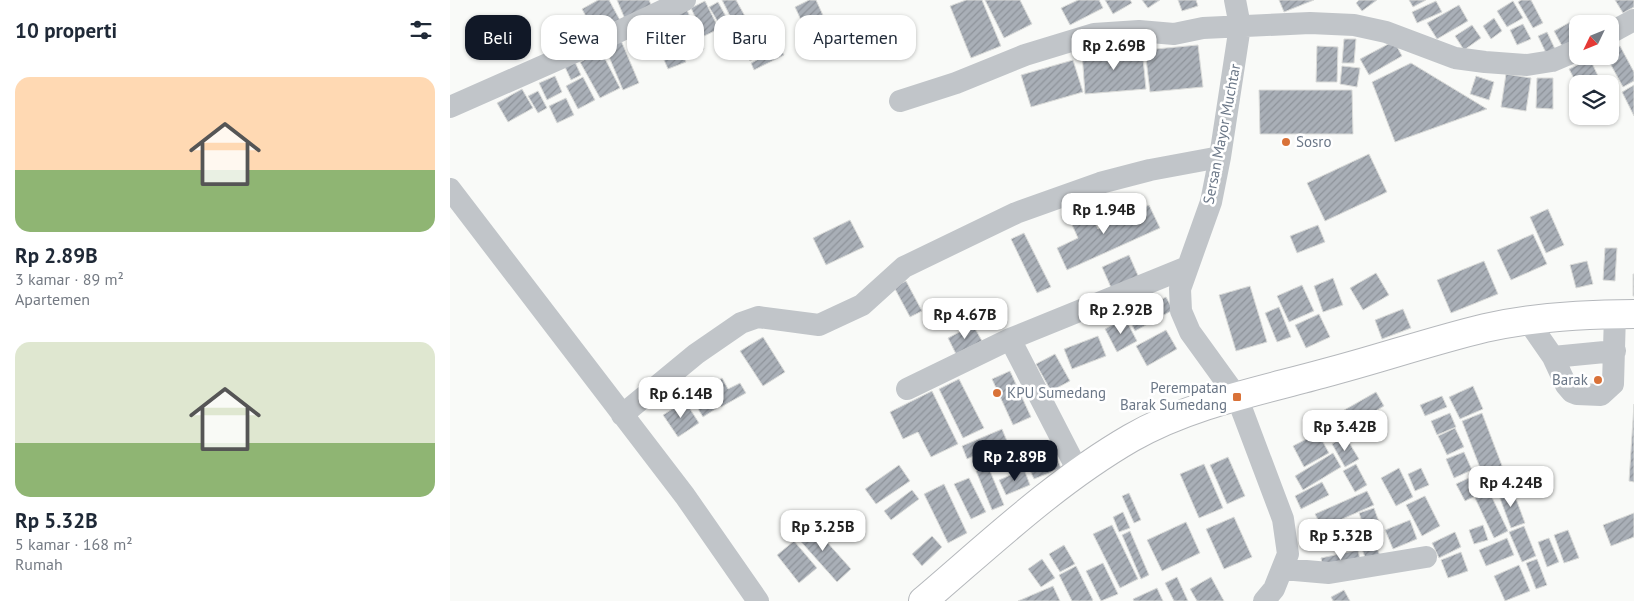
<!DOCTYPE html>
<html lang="id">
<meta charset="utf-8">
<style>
body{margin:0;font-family:"PT Sans",sans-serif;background:#f2f2f3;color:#1f2937;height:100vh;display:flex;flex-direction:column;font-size:19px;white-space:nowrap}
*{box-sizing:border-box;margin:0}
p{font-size:16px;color:#747a83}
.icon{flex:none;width:28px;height:28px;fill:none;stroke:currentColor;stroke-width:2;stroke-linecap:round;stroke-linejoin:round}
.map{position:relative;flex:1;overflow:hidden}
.sheet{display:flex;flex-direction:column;background:#fff;width:450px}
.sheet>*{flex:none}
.guide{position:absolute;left:15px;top:15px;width:475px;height:45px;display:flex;gap:10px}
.needle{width:32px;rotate:227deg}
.controls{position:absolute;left:1119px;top:15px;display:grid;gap:10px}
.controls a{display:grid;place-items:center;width:50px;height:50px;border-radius:10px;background:#fff;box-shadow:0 1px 4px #0004;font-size:25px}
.price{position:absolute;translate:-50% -42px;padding:0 11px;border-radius:10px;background:#fff;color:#222;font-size:16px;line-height:32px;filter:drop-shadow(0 1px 2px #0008)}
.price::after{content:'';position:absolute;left:50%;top:30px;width:15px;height:11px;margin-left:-8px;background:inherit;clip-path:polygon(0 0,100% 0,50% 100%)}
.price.selected{background:#111827;color:#fff}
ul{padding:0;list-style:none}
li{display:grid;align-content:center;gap:10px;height:265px;padding:0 15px}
li span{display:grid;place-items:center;height:155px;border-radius:15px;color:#555}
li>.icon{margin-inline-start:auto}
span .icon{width:90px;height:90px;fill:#fffc;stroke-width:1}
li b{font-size:21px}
h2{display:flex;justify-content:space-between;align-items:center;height:60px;padding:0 15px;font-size:21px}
.chip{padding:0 18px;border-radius:15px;background:#fff;box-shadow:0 1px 4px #0004;font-size:18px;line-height:45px}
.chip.selected{background:#111827;color:#fff}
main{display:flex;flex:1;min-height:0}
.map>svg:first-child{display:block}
</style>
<main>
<section class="sheet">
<h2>10 properti<svg class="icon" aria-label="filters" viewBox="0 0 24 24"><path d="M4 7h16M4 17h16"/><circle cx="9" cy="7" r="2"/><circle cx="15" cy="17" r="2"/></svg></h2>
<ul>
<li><span style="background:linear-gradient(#ffd9b3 60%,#8fb573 0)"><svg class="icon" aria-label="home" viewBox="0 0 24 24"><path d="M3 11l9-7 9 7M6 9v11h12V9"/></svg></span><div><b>Rp 2.89B</b><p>3 kamar · 89 m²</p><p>Apartemen</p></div></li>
<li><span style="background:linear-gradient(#dfe7d0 65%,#8fb573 0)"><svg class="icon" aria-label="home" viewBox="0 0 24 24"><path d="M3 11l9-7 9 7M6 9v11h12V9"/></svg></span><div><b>Rp 5.32B</b><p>5 kamar · 168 m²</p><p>Rumah</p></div></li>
</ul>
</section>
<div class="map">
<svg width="1184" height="601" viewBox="0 0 1184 601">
<defs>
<pattern id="building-hatch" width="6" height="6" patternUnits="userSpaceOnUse" patternTransform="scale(1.25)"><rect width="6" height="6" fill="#a9afb7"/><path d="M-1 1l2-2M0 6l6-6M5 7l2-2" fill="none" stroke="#8e939a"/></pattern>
</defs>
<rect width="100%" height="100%" fill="#f9faf8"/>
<path fill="url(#building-hatch)" stroke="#dbdcda" d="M148,0h11l12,22 -25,13 -14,-26z
M167,0h32l5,12 -27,12z
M272,0h14l10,18 -12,6z
M359,0h7l22,48 -20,9 -23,-50z
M516,0h16l19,46 -30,12 -21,-52z
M535,0h35l12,24 -28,14z
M628,0h21l4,8 -33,17 -9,-17z
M655,0h25l2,3 -19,11z
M692,0h18l-12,8z
M728,0h18l2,6 -16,5z
M829,0h35l-30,12z
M909,0h18l-15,11 -6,-8z
M959,0h17l-13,7z
M1071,0h10l12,23 -10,5 -15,-26z
M1165,0h19v7l-11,6z
M255,1l14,28 -15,7 -13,-28z
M986,1l6,11 -25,11 -5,-11z
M1063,1l10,17 -16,9 -10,-16z
M268,2l11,20 -8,5 -12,-20z
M1009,5l9,16 -31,18 -10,-16z
M237,10l17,39 -16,7 -17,-39z
M1044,18l8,13 -11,8 -8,-13z
M1124,20l4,6v12l-16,8 -8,-15z
M307,23l6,8 -22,14 -5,-9z
M1073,24l8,15 -14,6 -7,-15z
M220,25l16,37 -18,7 -16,-36z
M1022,25l9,13 -17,12 -9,-14z
M321,31l8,12 -29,18 -8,-12z
M1097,32l8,17 -9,4 -8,-17z
M170,38l19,45 -16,7 -19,-45z
M894,39h12l-2,24h-12z
M944,41l8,15 -33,19 -9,-16z
M748,45l5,42 -53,5 -5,-42z
M867,46l21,1 -1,35h-21z
M1170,46l14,26v9l-11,6 -17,-31h4v-5z
M330,48l4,7 -30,15 -3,-7z
M692,48l4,41 -61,5 -3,-41z
M151,51l19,37 -20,10 -20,-36z
M1140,59l9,19 -12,6h-9v2l-9,-17z
M124,60l7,15 -10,5 -7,-15z
M623,60l10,32 -52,15 -10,-32z
M961,63l76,46 -92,33 -23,-60z
M892,66l18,2 -3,19 -17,-3z
M1056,74l25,4 -5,33 -25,-4z
M105,76l7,16 -15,8 -8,-17z
M1026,76l18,6 -5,18 -19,-6z
M133,77l12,23 -17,9 -12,-23z
M1087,78h16v31l-17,-1z
M1184,85v31l-12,-24z
M72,89l11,19 -25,14 -11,-19z
M809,90h93l1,44h-93z
M88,91l9,17 -9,5 -10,-17z
M116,98l8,17 -17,8 -8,-17z
M919,154l18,38 -62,29 -18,-38z
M699,205l11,23 -93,42 -10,-22 21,-10 -10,-22 20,-9 10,22z
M1098,209l16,36 -18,8 -16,-36z
M400,220l14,27 -38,18 -13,-27z
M868,225l7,17 -28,11 -7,-17z
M574,233l27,54 -14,6 -26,-54z
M1083,234l14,30 -36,16 -14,-30z
M1155,248h12l-2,33 -12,-1z
M679,255l11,25 -27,12 -11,-25z
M1034,261l14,33 -47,19 -14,-33z
M1137,261l6,23 -17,4 -6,-23z
M926,273l13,22 -26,15 -13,-22z
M1183,274h1v22h-1z
M883,278l10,27 -20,7 -9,-26z
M456,281l16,30 -12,6 -16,-30z
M852,285l12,26 -25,11 -12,-26z
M800,286l17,56 -31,9 -17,-56z
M716,297l7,13 -38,21 -7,-14z
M829,307l12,30 -14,5 -12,-29z
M953,309l8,19 -29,11 -7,-19z
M869,314l11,23 -24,11 -11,-23z
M675,318l12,23 -20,11 -12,-23z
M523,325l9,16 -26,13 -8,-16z
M716,330l11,19 -30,17 -11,-20z
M648,336l8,20 -34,13 -8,-20z
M313,337l22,35 -22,14 -23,-35z
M605,354l15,27 -19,10 -15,-27z
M560,371l21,46 -18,8 -21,-46z
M272,378l6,11 12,-6 6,10 -25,14 -12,-20z
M509,379l25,49 -21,10 -24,-49z
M253,385l14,23 -14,9 -14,-23z
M1023,386l10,23 -23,10 -11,-22z
M482,391l26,53 -27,13 -13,-25 -15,7 -13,-27z
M926,392l8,14 -51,30 -8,-15z
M992,396l5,11 -22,9 -5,-11z
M235,401l14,22 -21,14 -15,-22z
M1184,404v78l-5,-1z
M1000,413l6,14 -19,8 -6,-14z
M1032,413l25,66 -20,7 -25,-65z
M1005,428l9,19 -17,8 -9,-19z
M552,429l5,12 -40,18 -5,-13z
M868,433l11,20 -25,14 -11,-21z
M895,436l14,23 -14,8 -13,-23z
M604,452l7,16 -27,11 -7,-15z
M1014,452l8,18 -18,8 -8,-19z
M883,453l8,14 -38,23 -8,-14z
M778,457l17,39 -18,8 -17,-39z
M754,464l19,44 -24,10 -19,-44z
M906,464l11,21 -12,7 -12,-21z
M449,465l11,16 -34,23 -11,-15z
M538,466l16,39 -12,5 -16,-39z
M949,468l14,29 -17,9 -15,-28z
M971,468l8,17 -14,6 -7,-17z
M574,469l6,16 -24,10 -7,-15z
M1023,476l9,17 -17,8 -9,-17z
M519,478l17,34 -15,7 -17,-35z
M872,482l7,13 -28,14 -6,-13z
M494,484l23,49 -19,10 -24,-49z
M1062,488l13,35 -14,5 -13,-35z
M462,490l7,9 -28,21 -7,-9z
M917,491l7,14 -52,23 -7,-14z
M1039,491l19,40 -14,7 -19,-40z
M679,493l12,27 -7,3 -12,-27z
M975,496l15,30 -18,10 -16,-31z
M924,508l9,25 -15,5 -9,-25z
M673,512l7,16 -11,4 -6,-15z
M1184,513v24l-23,9 -8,-21z
M784,517l18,40 -28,12 -18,-40z
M960,520l7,19 -24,10 -8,-19z
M359,522l42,47 -14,13 -42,-47z
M736,522l14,31 -38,18 -15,-31z
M907,522l5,18 -13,3 -5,-18z
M662,525l26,54 -18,9 -27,-54z
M1033,525l5,15 -14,4 -5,-14z
M1074,526l12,30 -14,6 -13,-30z
M1118,530l11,28 -15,5 -10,-28z
M680,531l19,44 -8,4 -19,-44z
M1005,532l6,15 -22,11 -7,-15z
M482,536l10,11 -20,19 -10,-12z
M1057,538l7,17 -28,11 -7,-16z
M1099,538l10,24 -12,5 -9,-25z
M344,541l23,27 -18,15 -22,-28z
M614,545l11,19 -15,8 -11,-18z
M926,545l5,14 -14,4 -5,-14z
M908,550l3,14 -37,8 -3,-14z
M1011,552l7,19 -20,7 -7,-18z
M592,559l13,19 -14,9 -13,-18z
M1087,559l10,26 -11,4 -10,-26z
M653,563l15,31 -17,7 -15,-30z
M1069,565l11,26 -25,10 -11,-25z
M626,566l17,34 -1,1h-20l-13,-26z
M727,577l11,24h-14l-9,-18z
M761,577l13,24h-27l-7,-12z
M603,586l7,15h-42z
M707,588l6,13h-29l-1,-2z
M894,590l6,11h-17l-2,-4z"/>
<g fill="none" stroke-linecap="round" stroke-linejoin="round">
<defs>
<path id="highway" d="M473,601c67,-57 132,-119 208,-163 59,-34 129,-47 194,-65 54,-14 106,-32 160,-45 49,-11 99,-14 149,-14"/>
</defs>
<use href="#highway" stroke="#b5b8bc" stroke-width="30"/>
<path stroke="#c1c5c9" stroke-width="22" d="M785,0l5,26 -20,131 -9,45 -31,87 1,22 9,21 47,65 46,122 5,35 -14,35 -10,12
M1160,33l24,-13
M450,101l56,-18 69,-28 69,-21 45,-3 35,3 29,-6 107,-5 44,2 32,7 69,26 30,4 42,3 25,-4 26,-11
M0,107l136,-60 99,-47
M0,189l235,307 73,105
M1078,321l25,36 13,28 6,7 5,2 24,1 12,-11 2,-70
M560,339l68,132
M1103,357l62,-6
M457,389l103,-50 175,-71
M172,415l74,-61 45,-31 17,-6 61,8 43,-20 42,-38 112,-54 84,-30 50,-13 70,-13
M833,569l46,4 97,-16"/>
<use href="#highway" stroke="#fff" stroke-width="28"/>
</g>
<g fill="#d97238" stroke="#fff" stroke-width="2">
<circle cx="836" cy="142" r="5"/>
<circle cx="1148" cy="380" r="5"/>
<circle cx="547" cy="393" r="5"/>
<rect x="782" y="392" width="10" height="10" rx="2.5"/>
</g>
<g text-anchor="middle" stroke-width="5" stroke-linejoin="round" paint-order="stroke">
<g font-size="15" fill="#6b7787" stroke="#fff">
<text transform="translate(772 134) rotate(-79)" y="5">Sersan Mayor Muchtar</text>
</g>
<g font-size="15" fill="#6b7787" stroke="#fff" text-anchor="start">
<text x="846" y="147">Sosro</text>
<text x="1138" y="385" text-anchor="end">Barak</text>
<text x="777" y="393" text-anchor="end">Perempatan<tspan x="777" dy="17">Barak Sumedang</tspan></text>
<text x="557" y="398">KPU Sumedang</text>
</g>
</g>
</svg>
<div class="controls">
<a><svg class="needle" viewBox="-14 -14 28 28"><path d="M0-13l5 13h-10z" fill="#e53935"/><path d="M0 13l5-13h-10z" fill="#747a83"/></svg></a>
<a><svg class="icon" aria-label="layers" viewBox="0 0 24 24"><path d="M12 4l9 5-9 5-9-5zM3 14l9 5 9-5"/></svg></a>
</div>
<b class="price" style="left:664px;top:71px">Rp 2.69B</b>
<b class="price" style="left:654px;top:235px">Rp 1.94B</b>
<b class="price" style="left:671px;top:335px">Rp 2.92B</b>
<b class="price" style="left:515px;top:340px">Rp 4.67B</b>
<b class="price" style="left:231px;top:419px">Rp 6.14B</b>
<b class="price" style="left:895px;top:452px">Rp 3.42B</b>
<b class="price selected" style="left:565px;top:482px">Rp 2.89B</b>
<b class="price" style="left:1061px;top:508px">Rp 4.24B</b>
<b class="price" style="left:373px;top:552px">Rp 3.25B</b>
<b class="price" style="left:891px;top:561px">Rp 5.32B</b>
<div class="guide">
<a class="chip selected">Beli</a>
<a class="chip">Sewa</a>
<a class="chip">Filter</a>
<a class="chip">Baru</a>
<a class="chip">Apartemen</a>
</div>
</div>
</main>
